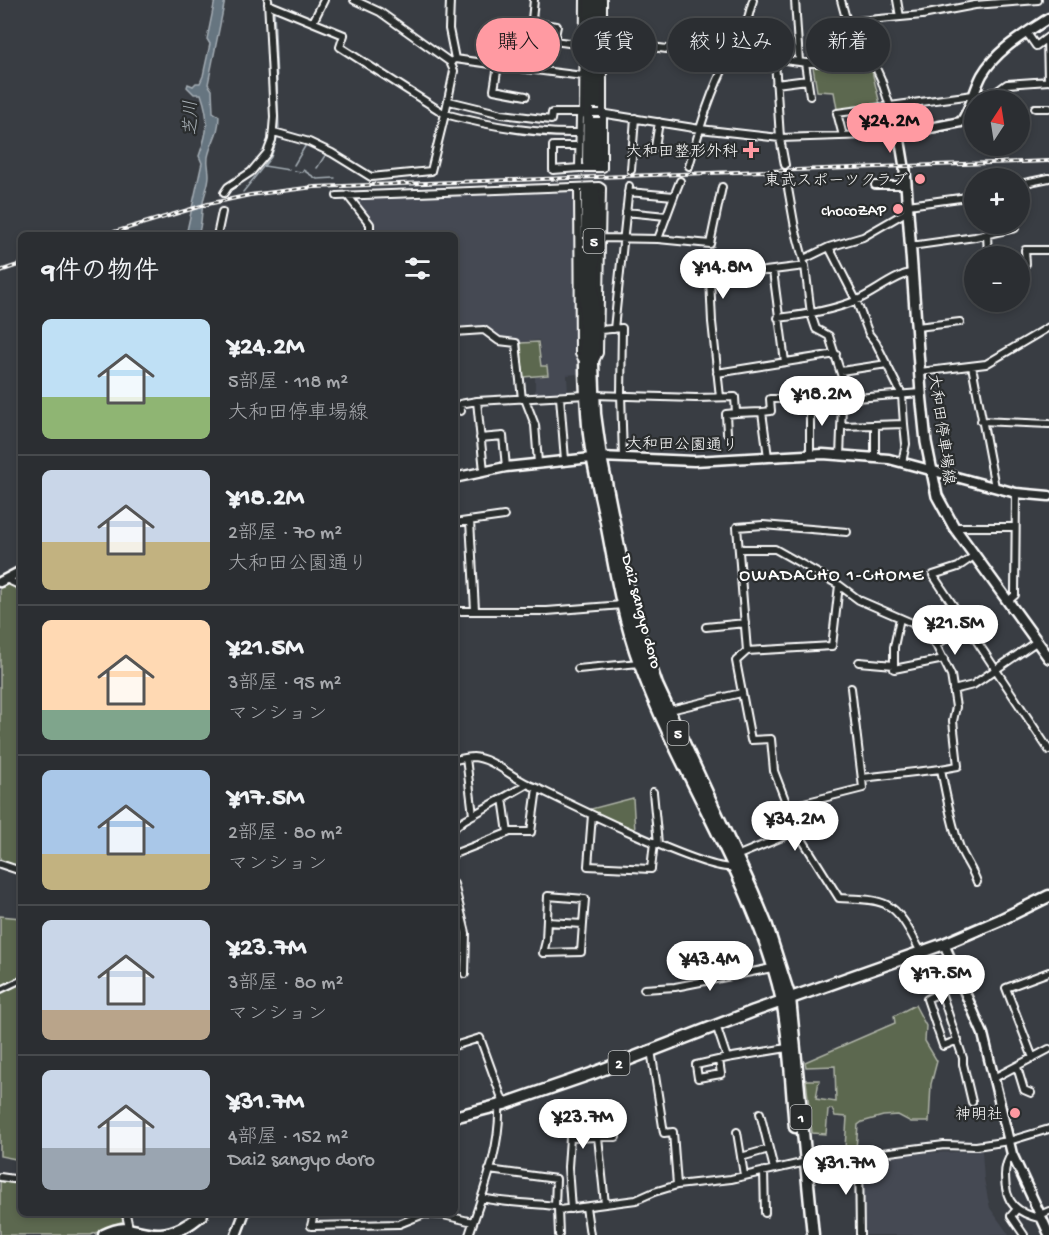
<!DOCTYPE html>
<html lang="ja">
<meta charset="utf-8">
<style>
body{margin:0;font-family:"Gochi Hand","Klee One",sans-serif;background:#33363a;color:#f1f3f6;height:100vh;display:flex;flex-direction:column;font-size:22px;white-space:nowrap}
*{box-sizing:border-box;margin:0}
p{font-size:20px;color:#a6a8ac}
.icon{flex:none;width:33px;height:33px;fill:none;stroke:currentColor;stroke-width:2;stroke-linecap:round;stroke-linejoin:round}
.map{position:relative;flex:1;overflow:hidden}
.sheet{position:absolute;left:18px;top:232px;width:440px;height:984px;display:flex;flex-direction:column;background:#2b2e32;border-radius:9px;box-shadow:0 3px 9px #0003,0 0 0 2px #474a4d}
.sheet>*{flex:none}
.guide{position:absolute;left:476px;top:18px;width:483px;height:54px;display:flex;gap:12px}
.needle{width:39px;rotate:12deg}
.buttons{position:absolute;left:964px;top:90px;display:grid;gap:12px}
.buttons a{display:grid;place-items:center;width:66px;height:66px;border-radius:50%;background:#2b2e32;box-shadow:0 3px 9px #0003,0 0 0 2px #474a4d;font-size:30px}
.price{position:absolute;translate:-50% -51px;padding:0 14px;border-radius:21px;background:#fff;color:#222;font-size:20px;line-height:39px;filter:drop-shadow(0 2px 3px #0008)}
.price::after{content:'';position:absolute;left:50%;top:36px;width:18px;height:14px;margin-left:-9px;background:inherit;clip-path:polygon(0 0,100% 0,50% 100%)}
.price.current{background:#ff9aa2;color:#111}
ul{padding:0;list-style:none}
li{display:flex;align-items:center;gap:18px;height:150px;padding:0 24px}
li+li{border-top:2px solid #474a4d}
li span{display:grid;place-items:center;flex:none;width:168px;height:120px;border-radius:9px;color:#555}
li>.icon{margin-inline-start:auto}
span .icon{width:72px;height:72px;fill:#fffc;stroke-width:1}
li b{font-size:26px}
h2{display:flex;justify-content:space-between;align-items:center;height:72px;padding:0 24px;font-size:26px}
.pill{padding:0 21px;border-radius:27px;background:#2b2e32;box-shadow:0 3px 9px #0003,0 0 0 2px #474a4d;font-size:21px;line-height:54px}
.pill.current{background:#ff9aa2;color:#111}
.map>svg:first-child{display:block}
</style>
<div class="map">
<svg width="1049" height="1235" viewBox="0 0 1049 1235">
<rect width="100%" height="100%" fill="#393d43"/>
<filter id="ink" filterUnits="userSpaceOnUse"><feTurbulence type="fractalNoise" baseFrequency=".0167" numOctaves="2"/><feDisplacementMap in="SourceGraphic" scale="12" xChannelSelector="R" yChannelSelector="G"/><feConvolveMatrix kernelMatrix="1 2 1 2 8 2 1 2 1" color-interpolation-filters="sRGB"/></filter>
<g filter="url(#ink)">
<path fill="#444852" d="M574,189l2,13v152l2,20 -11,1 1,18 -33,2v-18l13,-1 -1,-11h-5l-3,-25 -18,2 -2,-2 -19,-2 -11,-10 -6,-2 -28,4 -1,-94 -82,-1 -1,-12 -16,-23 1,-4z
M982,1151l2,28 6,29 19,27h-143l-4,-31 1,-40 3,-4 57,-7z"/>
<path fill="#5c674f" stroke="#aeb3a7" stroke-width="1.5" d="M870,63l10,41 -30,5h-13l-3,-17 -17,-1 -4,-24z
M538,342l3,24h6l1,9 -25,2 -2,-34z
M21,578v291l-21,-6v-275z
M633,798l2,33 -44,-19v-3z
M0,916l21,2v242l-21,-4z
M915,1005l11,21 -1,15 12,20 -6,23 -2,38h-18l-13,-7 -15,1 -21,6 -4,3 -2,24 -11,-1 2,-31 -12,-1 -3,-7 -4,1 -2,24 -14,-1 -6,-53h13l-3,19 20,3 -1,-36 -29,1 -1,-5 90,-39 -1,-7z
M0,1181l21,4v29h100l2,7 -32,14h-91z"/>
<path fill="#667480" stroke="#a3acb3" stroke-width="1.5" d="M215,0h10l-17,84 4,6 1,22 6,4c0,20 -8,25 -11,41 -1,7 1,12 1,18 0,10 -5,19 -6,28 -2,12 -1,22 -5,32h-12l16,-72 -3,-7c9,-25 11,-36 2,-62h-7l-7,-7 1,-3 5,2 3,-3h4l3,-7 7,-32 -3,-5z"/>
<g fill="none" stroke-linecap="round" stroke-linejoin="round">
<path stroke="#a3acb3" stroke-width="1.5" d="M274,9l5,121
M294,165l13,-22
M264,166l25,4
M317,168l9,-14
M294,171l8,1 1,-2 14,9 18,-1
M243,192l28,-35 7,-22"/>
<path stroke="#4d5056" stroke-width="6" stroke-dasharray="6 3" stroke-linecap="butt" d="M222,212l2,-19"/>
<path stroke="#4d5056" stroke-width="10" stroke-dasharray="10 5" stroke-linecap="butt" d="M587,192l1,-29
M595,192l1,-29"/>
<defs>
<path id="pedestrian" d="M0,990l21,-10"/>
<path id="minor" d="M450,0l-1,29 6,30
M584,0l-1,113 -3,4 -1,51h24v-168
M795,0l4,62
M897,0l3,17
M268,4l76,31 -4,12 105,67 9,-43 -4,-9 -70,-50 -26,-12
M313,22l11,-22
M847,22l75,-7 53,-10 63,-5
M532,23l25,3 -3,15 29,4
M1027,33l9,13 12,-9
M1047,38l1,43
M604,47h16l8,-3 101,13
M738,54l15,-54
M775,60l5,78 5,27
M450,62l5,-3 72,10 7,-69
M805,63l5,33
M498,65l-4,25 32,6
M527,69l56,7
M776,84l31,-4
M449,101l53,13 49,6 1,-7h32
M1035,108h14
M600,113l100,16 80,9 119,-4 -18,-55 -10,-22 -24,-35 -6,-22
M274,132l35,10 23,11 39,24 60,-6 14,-57c44,12 89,20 135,19
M843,136l-6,-23 159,-21 11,-8 42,-3
M655,147l4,-25
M689,166c11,-38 21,-74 40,-109 18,-6 56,4 77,6 22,1 44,-3 65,-6
M579,168l-26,2v-24h26
M631,170l4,-52
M786,177l9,51 10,38 6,48 5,15 13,7 14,44 -3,76
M1020,184l29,-6
M875,185h31
M578,187l1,167 3,5
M628,192l46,4 -16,43
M224,193l4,-6 23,-15 16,-19 5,-13 2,-23 -6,-117
M347,195l23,29v12
M337,196l262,-10 3,2 -3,165 -4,8
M674,196l6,-15
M908,205l67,-9
M626,212l40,4
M987,234l1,22
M217,236l5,-24
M600,238l58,1 52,5 12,-57
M911,246l64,-9 40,-9
M829,247l27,53 13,34 7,9 26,52 2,29 -62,2
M804,259l25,-12 34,-10 45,-26
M1026,264l-1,-14h24
M773,271l12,91
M778,318c26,-3 52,-7 77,-17 20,-8 36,-24 58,-29
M917,327l43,-5
M614,329l15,-143
M600,330l22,-2 -1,66 2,63
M454,332l30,-2 15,11 17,2 6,56
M972,366l23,121
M841,371l46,-7
M920,372l66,-8 63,-37
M717,373l119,-19
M594,395l102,3 39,-1 1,16 26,-1
M560,397l5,63
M720,397l-8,-75 -2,-44 95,-12
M525,399l10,26 3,38
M810,399v55
M477,401l7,70
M461,411l-1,-7 17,-3 109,-6
M981,421l68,3
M875,425v33
M727,433l-1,-19 10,-1
M480,438l23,-2 3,31
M768,457l-6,-45 9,-1 -1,-12h73l78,-6
M902,462l4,-18 -2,-20
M470,521l5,89
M454,523l50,-7
M954,527h61
M740,549h35l64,36 20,15 53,23 24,22 15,30 5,32 -3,14 5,45 -17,3c5,27 10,53 19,79 5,12 13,22 17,34
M974,556l-16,11 -25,8 116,175
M6,579l15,7
M839,585l-7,61 -85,5 -11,10 15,79 20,-1 3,32 23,60 42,67c14,1 35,0 48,7 16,8 26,33 34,47
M1007,602l8,-7 1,-102
M454,611h93l76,-6
M900,618l-6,29v22l50,-10
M706,627l39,-4
M936,645l31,-21
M747,651l-10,-124 26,-2 84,7
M859,662l35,3
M578,669l61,-6
M953,690l20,-5 63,-43
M666,711l75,-18
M466,758l7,57
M454,760c7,-1 13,-3 19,-3 21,1 43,25 64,31 30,15 172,85 196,79
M862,778l79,-9
M653,792l5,52
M503,798l5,35
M788,807l75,-19 -12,-100
M592,815l-4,51 63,3 3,-27
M454,828l10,-8 62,-35
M454,854l56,-22h21l6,-44
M734,857l63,-26
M0,864l21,7
M454,884l12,49 -1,41
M547,922l36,2 2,-25 -37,-3 -2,45 -3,12 38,-1 2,-28
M644,989l31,-2 97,-19
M941,992l22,66v6l9,38
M716,1025l11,33 60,-10
M958,1040l-15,6 -16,-47c7,-4 17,-6 20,-14l12,-6
M454,1046l26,-8 24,66
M651,1050l13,83 9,-1 4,53
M1033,1058l-27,-70 43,-16
M719,1060l2,14 -23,4 -2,-13 31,-7
M1017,1067l7,23 7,3
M994,1078l55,-29
M760,1113l14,56
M737,1132l7,43
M598,1137h18
M1012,1154c-6,7 -7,14 -7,22 0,28 12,37 37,43
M741,1157l28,-8
M764,1171l1,42
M0,1177l21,3
M481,1198c25,5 49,5 74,8l1,-27 -67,-9
M586,1207l4,28
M558,1209l1,26
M571,1209l-3,-42 2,-29 28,-1 7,67
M1017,1209l-6,7 13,19
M559,1210l77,-10 18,-8 23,-7 54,-6 75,-17
M126,1214l3,14
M314,1214l-3,12 88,-2 25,-10 19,1 30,7
M1040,1215l9,-4
M469,1235c13,-40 32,-86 30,-130
M860,1235l-1,-79 85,-11 32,1 33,-5 40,-12"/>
<path id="tertiary" d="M905,170l-6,-36 62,-12c10,-14 13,-32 21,-47 15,-26 43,-41 67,-57
M454,478l52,-11 95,-10 93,4 129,-7 66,5 127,34 33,3
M0,582l21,-11
M944,944l39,90 29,120 37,80
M236,1235l8,-21"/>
<path id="secondary" d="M905,170l16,223 5,49 11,54 17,31 95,131"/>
<path id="primary" d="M588,163l2,-163
M596,163l2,-163
M587,192c-1,73 -5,147 0,220 2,37 11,74 19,110 9,48 17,97 34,143 41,113 116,217 142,336 8,40 9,85 13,126
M595,192l-2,172 2,50 6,43 21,106 16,67 19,55 95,205 15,36 23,72 23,237
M454,1117l50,-13 87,-30 163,-63 190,-67 56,-24 49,-24
M104,1235c26,-13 32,0 56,-1 15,0 31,-10 42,-20"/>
</defs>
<use href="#pedestrian" stroke="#fff" stroke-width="9"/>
<use href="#minor" stroke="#fff" stroke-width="10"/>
<use href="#tertiary" stroke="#fff" stroke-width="13"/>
<use href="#secondary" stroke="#fff" stroke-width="14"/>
<use href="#primary" stroke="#fff" stroke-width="15"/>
<use href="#pedestrian" stroke="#2a2d2e" stroke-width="4.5"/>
<use href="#minor" stroke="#2a2d2e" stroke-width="6"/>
<use href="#tertiary" stroke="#2a2d2e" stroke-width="8"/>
<use href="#secondary" stroke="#2a2d2e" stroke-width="9"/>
<use href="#primary" stroke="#2a2d2e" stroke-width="10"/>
<defs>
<path id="rail" d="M101,236l107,-32 42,-9 64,-8 735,-26
M0,271l21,-7"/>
</defs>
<use href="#rail" stroke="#fff" stroke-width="4"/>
<use href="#rail" stroke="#2a2d2e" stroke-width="1.5" stroke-dasharray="4.5" stroke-linecap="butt"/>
<defs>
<path id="minor-bridge" d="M593,113h7
M583,242h13"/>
</defs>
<use href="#minor-bridge" stroke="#fff" stroke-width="10" stroke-linecap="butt"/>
<use href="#minor-bridge" stroke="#2a2d2e" stroke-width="6"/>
</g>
</g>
<g fill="#ff9aa2" stroke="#2a2d2e" stroke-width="2">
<path d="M748 141h6v6h6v6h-6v6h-6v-6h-6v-6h6z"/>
<circle cx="920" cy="179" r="6"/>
<circle cx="898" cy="209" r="6"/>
<circle cx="1015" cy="1113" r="6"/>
</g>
<g text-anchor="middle" stroke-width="4.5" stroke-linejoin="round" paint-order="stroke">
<g fill="#2a2d2e" stroke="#bfc0c0" stroke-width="1.5">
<rect x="583.5" y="229" width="21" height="24" rx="4.5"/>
<rect x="667.5" y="721" width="21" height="24" rx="4.5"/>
<rect x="608.5" y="1051" width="21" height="24" rx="4.5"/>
<rect x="790.5" y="1105" width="21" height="24" rx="4.5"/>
</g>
<g font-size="15" font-weight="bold" fill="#fff">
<text x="594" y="246">5</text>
<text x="678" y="738">5</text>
<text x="619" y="1068">2</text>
<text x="801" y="1122">1</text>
</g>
<g font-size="16" fill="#fff" stroke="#2a2d2e" text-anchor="end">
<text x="738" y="156">大和田整形外科</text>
<text x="908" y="185">東武スポーツクラブ</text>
<text x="886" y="215">chocoZAP</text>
<text x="1003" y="1119">神明社</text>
</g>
<g font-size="16" fill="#fff" stroke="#2a2d2e">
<text transform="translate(943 429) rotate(82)" y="6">大和田停車場線</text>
<text transform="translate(682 443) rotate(1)" y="6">大和田公園通り</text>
<text transform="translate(643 611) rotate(75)" y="6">Dai2 sangyo doro</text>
</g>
<g font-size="18" font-style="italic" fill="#abb3b9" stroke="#2a2d2e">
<text transform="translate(190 118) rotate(-91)" y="6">芝川</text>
</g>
<g font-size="18" letter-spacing="1.5" fill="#fff" stroke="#2a2d2e">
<text x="832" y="580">OWADACHO 1-CHOME</text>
</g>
</g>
</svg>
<div class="buttons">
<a><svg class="needle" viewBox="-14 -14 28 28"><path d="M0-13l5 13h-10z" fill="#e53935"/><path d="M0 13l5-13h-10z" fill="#a6a8ac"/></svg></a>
<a>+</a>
<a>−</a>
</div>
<b class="price current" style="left:890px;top:154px">¥24.2M</b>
<b class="price" style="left:723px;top:300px">¥14.8M</b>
<b class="price" style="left:822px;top:427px">¥18.2M</b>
<b class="price" style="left:955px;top:656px">¥21.5M</b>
<b class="price" style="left:795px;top:852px">¥34.2M</b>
<b class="price" style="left:710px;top:992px">¥43.4M</b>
<b class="price" style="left:942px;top:1006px">¥17.5M</b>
<b class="price" style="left:583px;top:1150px">¥23.7M</b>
<b class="price" style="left:846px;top:1196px">¥31.7M</b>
<div class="guide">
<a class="pill current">購入</a>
<a class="pill">賃貸</a>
<a class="pill">絞り込み</a>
<a class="pill">新着</a>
</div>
<section class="sheet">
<h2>9件の物件<svg class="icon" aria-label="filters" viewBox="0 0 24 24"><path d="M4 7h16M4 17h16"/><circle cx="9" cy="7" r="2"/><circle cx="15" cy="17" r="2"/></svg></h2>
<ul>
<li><span style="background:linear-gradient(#bfe0f5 65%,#8fb573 0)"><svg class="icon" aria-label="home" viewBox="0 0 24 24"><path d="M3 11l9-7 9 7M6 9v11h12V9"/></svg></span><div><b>¥24.2M</b><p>5部屋 · 118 m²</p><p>大和田停車場線</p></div></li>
<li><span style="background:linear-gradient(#c9d6e8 60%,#c2b280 0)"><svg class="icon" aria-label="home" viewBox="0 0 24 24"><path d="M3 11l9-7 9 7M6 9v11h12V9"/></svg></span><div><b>¥18.2M</b><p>2部屋 · 70 m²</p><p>大和田公園通り</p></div></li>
<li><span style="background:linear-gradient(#ffd9b3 75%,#7fa58c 0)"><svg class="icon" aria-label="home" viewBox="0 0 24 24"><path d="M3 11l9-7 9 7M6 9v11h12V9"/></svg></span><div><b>¥21.5M</b><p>3部屋 · 95 m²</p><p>マンション</p></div></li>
<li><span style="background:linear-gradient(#a9c7e8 70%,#c2b280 0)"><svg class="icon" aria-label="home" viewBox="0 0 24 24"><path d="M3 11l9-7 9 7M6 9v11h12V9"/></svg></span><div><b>¥17.5M</b><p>2部屋 · 80 m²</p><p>マンション</p></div></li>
<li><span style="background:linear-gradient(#c9d6e8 75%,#b9a48a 0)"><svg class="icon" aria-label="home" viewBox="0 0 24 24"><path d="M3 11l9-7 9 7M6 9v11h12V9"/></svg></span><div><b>¥23.7M</b><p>3部屋 · 80 m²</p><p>マンション</p></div></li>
<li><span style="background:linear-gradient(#c9d6e8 65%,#9aa5b1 0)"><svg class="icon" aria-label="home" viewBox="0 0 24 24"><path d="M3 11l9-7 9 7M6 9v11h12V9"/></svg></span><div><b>¥31.7M</b><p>4部屋 · 152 m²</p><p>Dai2 sangyo doro</p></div></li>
</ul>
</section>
</div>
